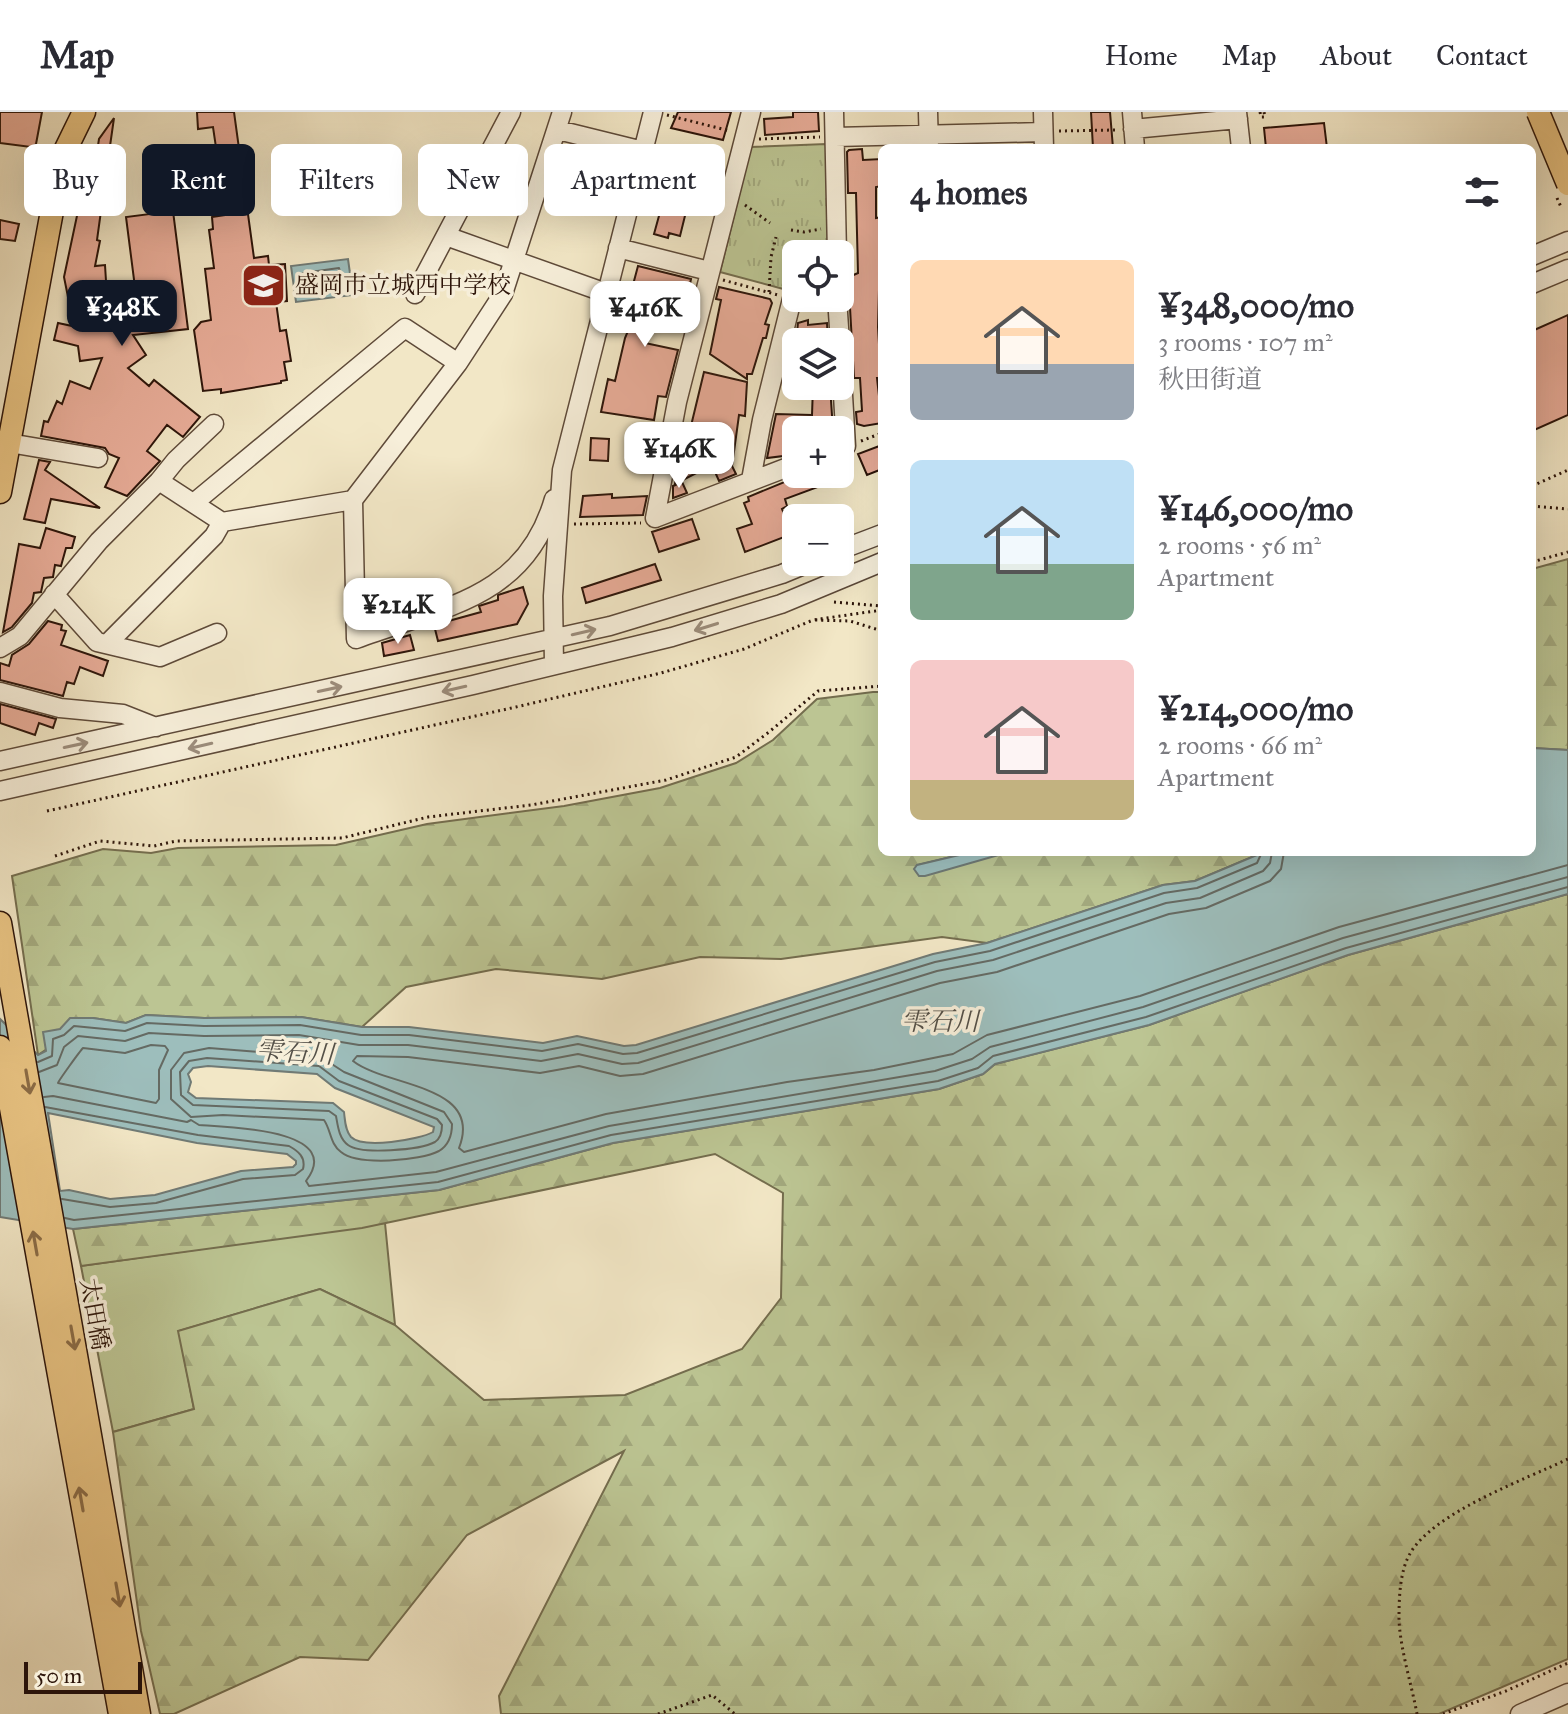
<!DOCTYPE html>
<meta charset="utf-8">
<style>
body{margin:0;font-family:"IM FELL Great Primer","Noto Serif JP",serif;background:#f7f7f7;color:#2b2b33;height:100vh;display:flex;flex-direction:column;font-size:30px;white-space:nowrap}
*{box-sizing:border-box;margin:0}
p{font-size:26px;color:#7c7c81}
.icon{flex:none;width:44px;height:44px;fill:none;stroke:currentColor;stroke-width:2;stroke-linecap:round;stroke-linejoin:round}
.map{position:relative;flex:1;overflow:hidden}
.details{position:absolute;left:878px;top:32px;width:658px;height:712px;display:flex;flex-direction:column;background:#fff;border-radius:12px;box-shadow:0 8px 32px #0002}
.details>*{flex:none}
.banner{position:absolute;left:24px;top:32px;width:734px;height:72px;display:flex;gap:16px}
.fabs{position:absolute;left:782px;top:128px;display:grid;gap:16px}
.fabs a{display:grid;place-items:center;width:72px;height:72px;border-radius:12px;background:#fff;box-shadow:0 8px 32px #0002;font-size:40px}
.scale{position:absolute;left:24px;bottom:20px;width:118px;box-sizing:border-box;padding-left:8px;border:4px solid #2d150a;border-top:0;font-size:22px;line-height:28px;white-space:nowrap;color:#2d150a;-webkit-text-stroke:6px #f7efda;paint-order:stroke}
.price{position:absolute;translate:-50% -68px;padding:0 18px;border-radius:16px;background:#fff;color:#222;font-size:26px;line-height:52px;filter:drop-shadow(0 2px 4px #0008)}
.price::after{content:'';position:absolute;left:50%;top:48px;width:24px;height:18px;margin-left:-12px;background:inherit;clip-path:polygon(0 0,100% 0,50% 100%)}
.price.selected{background:#111827;color:#fff}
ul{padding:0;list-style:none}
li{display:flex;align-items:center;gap:24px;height:200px;padding:0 32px}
li span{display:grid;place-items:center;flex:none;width:224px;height:160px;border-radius:12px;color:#555}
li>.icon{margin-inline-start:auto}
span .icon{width:96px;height:96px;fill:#fffc;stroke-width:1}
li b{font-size:34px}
h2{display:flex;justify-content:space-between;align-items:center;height:96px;padding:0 32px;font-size:34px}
.chip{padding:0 28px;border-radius:12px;background:#fff;box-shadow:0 8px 32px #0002;font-size:28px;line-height:72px}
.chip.selected{background:#111827;color:#fff}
header{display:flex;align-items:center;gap:48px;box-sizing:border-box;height:112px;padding:0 40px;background:#fff;border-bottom:2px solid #e1e1e2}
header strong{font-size:38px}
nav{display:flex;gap:44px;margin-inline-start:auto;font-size:28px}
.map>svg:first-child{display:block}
</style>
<header>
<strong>Map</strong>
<nav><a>Home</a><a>Map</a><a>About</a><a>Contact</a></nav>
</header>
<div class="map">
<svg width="1568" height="1602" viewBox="0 0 1568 1602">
<defs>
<pattern id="forest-firs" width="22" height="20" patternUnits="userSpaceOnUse" patternTransform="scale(2)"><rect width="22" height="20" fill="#bcc593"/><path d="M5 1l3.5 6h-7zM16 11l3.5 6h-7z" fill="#a2a87d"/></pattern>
<pattern id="park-tufts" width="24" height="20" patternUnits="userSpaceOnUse" patternTransform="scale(2)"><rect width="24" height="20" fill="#bcc593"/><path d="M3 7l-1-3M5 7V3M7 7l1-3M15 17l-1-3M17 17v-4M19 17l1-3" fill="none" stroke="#a2a87d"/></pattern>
</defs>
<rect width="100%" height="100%" fill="#f2e7c6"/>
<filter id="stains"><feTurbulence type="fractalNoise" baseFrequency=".0025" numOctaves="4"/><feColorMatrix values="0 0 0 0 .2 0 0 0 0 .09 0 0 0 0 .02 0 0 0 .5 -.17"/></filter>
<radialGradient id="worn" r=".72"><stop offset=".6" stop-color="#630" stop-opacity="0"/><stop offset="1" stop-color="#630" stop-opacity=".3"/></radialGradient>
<path fill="#bcc593" stroke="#746d4e" stroke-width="2" d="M385,1111l10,102 -75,-36 -141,42 15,78 -81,23 -32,-166z"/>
<path fill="url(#forest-firs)" stroke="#746d4e" stroke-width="2" d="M1568,447v191l-36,-2v-179z
M873,580h9v160h90l-54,13 64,-7 27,-6h255l-69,29 -32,4 -176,58 -45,-6 -161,22 -81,-2 -98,22 -106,-10 -90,18 -44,40 -61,-10 -97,1 -58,-3 -20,8 -33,-5 -55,37 -26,-179 91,-27 48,4 27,-5 158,-3 91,-21 137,-18 96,-18 76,-25 37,-23 44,-41z
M1568,782v765l-129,55h-938l-2,-18 125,-245 -157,84 -99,125 -68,-3 -126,57h-14l-19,-83 -28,-199 81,-23 -16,-78 142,-42 75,36 89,75 141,-5 117,-46 39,-51 2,-105 -68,-39 -353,74 -281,38 -8,-37 366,-39 174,-47 326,-54 44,-15 12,-10 154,-39 199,-70z"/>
<path fill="url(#park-tufts)" stroke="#746d4e" stroke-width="2" d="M826,32l4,110h-34v36h-9l-67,-18 31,-125z"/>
<path fill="#9dbebc" stroke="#707a75" stroke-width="2" fill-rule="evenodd" d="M348,147l5,36 -57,7 -5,-36z
M1532,636l36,2v144l-220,61 -199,70 -154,39 -12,10 -44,15 -326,54 -174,47 -366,39 -73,-12v-198l38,36 8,-4 -3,-19 17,-3 10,-11h23l33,5 20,-8 58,3 97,-1 61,10h47l134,16 34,-7 47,10 12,-1 297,-91 54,-11 176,-58 32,-4 69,-29h268zM208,954l109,8 18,14 99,39 -1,5c-14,8 -70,17 -82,5 -6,-7 -6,-17 -7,-25l-11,-9 -137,-5 -8,-6 3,-10 -3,-8 5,-6zM48,1001l149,30 90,11 9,7v3l-3,3 -52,4 -86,24 -45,4 -41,-9 -9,1z
M972,740h37l-84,24h-6l-5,-7 3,-4z"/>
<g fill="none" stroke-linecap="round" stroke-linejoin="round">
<path stroke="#656a63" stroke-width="2" d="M339,156l4,16 -2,4 -35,4 -3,-2 -2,-13 2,-4z
M1284,740l-3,17 -11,12 -64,27 -37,6 -172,58 -57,11 -297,91 -23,2 -41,-10 -39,7 -132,-16 -51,-1 -4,5c33,26 131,23 106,87l5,4 142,-38 181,-32 87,-12 79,-16 34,-19 153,-39 199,-69 229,-62
M151,933l14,1 3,4 -9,20v29l-3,4 -98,-20c1,-3 22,-32 25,-35l42,5z
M209,936l112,9 23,15 100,40 8,12c0,11 -3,21 -13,27 -19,10 -81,15 -98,1 -11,-8 -10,-22 -17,-32l-101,-5 -32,2 -20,-18v-29l13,-17z
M207,946l112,8 20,15 98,38 5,6c0,7 -1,13 -7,17 -15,8 -74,13 -87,3 -9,-7 -10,-18 -12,-29l-7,-5 -136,-6 -12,-10 -1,-23 9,-11z
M38,950l14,-6 1,-17 11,-4 10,-9 51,5 22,-8 57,3 96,-1 61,10h48l133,16 36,-7 45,10 14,-1 298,-91 55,-11 174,-58 33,-5 60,-25 5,-11
M39,960l18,-7 7,-18 14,-11 47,5 24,-8 55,3 95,-1 60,10h49l133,16 37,-7 44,10 16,-1 299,-92 56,-11 173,-57 34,-5 63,-27 7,-8 2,-11
M44,985l9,-1 134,26 4,-2 8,5c28,2 147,4 107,56l3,5 127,-14 173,-46 326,-55 37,-12 18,-12 153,-40 200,-69 225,-61
M45,995l153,28 91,11c9,5 17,11 14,23l-8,6 -52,4 -87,24 -46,4 -48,-8
M65,1106l9,2 364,-38 173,-47 327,-54 40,-13 15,-12 153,-39 200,-69 222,-61"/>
</g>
<path fill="#e8ac98" stroke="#2d150a" stroke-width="2" d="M0,0h42l-6,32 -5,3 -31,-4z
M197,0h37l20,146 14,-2 1,9 16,-1 2,37 -11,1 4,29 6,-1 5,31 -7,1 3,18 -6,1v2l-60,10v-4l-18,2 -9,-61 7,-8 10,-2 -6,-51 9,-1 -5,-38 4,-1 -1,-12 14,-2 -13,-88 -15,2z
M678,0h53l-8,28 -52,-12z
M793,0h25l1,19 -54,4 -1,-16 29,-2z
M1091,0h19l3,36h-20z
M114,6l-7,49 -12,-2 4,-26z
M1324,11l3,25h-61l-2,-20z
M862,37l1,11 19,-1v27l-6,1v31l6,-1v73h-3l-1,37 3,51h-4l5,45 -18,3 -7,-2 -1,-12 6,-1 -2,-33h-6l-5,-88v-13l9,-4 -2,-80h-8l-1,-41 2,-2z
M676,42l23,5 -19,77 -11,-3 -1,5 -14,-4z
M86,96l15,3 -4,29 3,1 -5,25 10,-1 2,32 30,6 -11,-86 47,-6 15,118 -55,6 13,20 -18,13 21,18 5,-6 46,37 -17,20 -16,-12 -20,26 13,10 -33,35 -22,-9 14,-29 -10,-4 -4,-6 -64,-12 3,-15 4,1 9,-21 5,3 8,-23 20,8 12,-31 -22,3 -2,-15 -24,-6 4,-17 28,6 4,-31 -22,-1 -4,-20 14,-66 7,2z
M0,108l19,4 -4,17 -15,-2z
M638,154l53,13 -5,25 -27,-7 -14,46 33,7 -12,47 -8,-1 -4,24 -53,-8 7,-33 7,2 10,-43 10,-24 -9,-3z
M719,175l51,12 2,4 -7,21 4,1 -3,13h-3l-11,36h-5v5l-37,-25 11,-54 -5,-1z
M1568,203v100l-36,16v-100z
M808,208v5l19,-2 1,19h-32l2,-19z
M704,260l43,10 -2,34 -6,-1 -7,51 4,8 -17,7 -7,-16 -37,19 7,-43 16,1 2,-10 -10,-2z
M813,274h17l3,44h-37v13l-13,-1v14l-16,2 9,-44 36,1z
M591,326l18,1 -1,22 -18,-1z
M882,333v24l-15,6 -9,-21z
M39,348l11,2 -5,8 55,38 -49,-9 -6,24 -21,-4z
M804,362h19l3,10 -41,15 2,7 -5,3 10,25 -47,18 -8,-23 15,-5 -8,-21 5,-2 -1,-4z
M682,370l5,11 -14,5v-12z
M612,382v4l35,-2 -4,19 -63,2 3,-21z
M692,407l7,20 -40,13 -7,-20z
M46,416l29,9 -3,11h-6l-5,18 -6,-1 -2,12 -9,1 -3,14 -7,1 -2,10 -20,24 -9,5 16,-88 21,4z
M655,452l6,16 -75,23 -4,-15z
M523,475l5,17 -11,20 -79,17 -4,-16 47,-13 -2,-6 19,-6v-5z
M48,509l14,4 -1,5 5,1 -5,14 47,16 -5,15 -23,-9 -6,17 -7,-2 -4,14 -63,-16v-17l9,3 3,-11 17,-11z
M410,523l4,15 -30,6 -2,-13z
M0,592l56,15 -3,9 -14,-5 -4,12 -35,-12z"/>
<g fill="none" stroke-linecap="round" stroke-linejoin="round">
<defs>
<path id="minor" d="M834,0l3,142
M928,0l1,36
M1043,0l1,36
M1132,0l3,36
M1237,0l4,36
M1133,17l105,-10
M558,18l85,21
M835,25l208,-5
M446,124l160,57
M618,136l91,23
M1532,144l36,-15
M1532,172l36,-15
M415,182l96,-182
M837,186l3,44
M840,232l6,102 -6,2
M9,331l89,15
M751,368l11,-60 30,-121 8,-1
M159,369l17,-21 38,-36
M353,388l3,139c85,-32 169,-39 198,-140
M195,390l210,-174 53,35
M655,406l22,-116 74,-290
M655,406l141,-54
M840,438l42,-16
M54,482l43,48 63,15 57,-24
M108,531l106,-107 8,-14
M0,536l20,-12 79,-95 60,-60 63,41 131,-22 105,-137 45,-69 59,-182
M554,553l-1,-69 9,-126 91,-358
M0,580l60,16 63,6 33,13
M0,649l610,-135 172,-52 29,-12
M0,679l473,-106 199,-48 109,-33 101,-42
M1520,1602l48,-21"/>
<path id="major" d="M0,380l62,-335 22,-45
M0,811l139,791
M0,935l120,667"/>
</defs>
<use href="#minor" stroke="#5e4a39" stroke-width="21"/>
<use href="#major" stroke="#2d150a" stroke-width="25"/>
<path stroke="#2d150a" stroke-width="3" stroke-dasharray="2 4" stroke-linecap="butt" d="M1260,0l1,5h4l-1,-5
M667,3l63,16
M1059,19l56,-1
M759,27l61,-2
M1557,86l4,9
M745,93l25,18
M791,118l13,2 17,-3
M723,168l55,15
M769,180l2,-35 5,-20
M861,329l21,-8
M1532,374l36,-16
M1532,394l36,3
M574,412l67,-1
M1532,450l36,-10
M834,490l48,4
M882,498l-69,10 37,1 32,10
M47,699l469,-104 145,-34 83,-24 69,-29
M55,744l45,-15 54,5 22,-5 166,-3 86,-21 103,-12 135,-25 70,-23 33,-25 49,-41 64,-5
M658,1602l54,-19 23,19
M1417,1602c-5,-28 -18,-69 -18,-97 0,-20 1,-48 12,-65 24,-40 115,-73 157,-93
M1443,1602l63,-23 62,-28"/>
<use href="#minor" stroke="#f7efda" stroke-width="18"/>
<use href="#major" stroke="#e9c483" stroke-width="22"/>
<defs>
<path id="major-bridge" d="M1538,0l30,72"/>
</defs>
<use href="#major-bridge" stroke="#2d150a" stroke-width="25" stroke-linecap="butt"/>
<use href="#major-bridge" stroke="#e9c483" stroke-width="22"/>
</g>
<defs><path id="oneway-shaft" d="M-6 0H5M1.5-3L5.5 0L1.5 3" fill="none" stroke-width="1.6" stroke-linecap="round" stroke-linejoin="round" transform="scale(2)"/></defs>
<g stroke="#9c8d7c">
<use href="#oneway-shaft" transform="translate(706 515) rotate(163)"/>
<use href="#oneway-shaft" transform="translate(584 520) rotate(-13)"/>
<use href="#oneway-shaft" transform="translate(330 577) rotate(-12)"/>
<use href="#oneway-shaft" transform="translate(454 577) rotate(167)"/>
<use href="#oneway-shaft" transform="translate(76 633) rotate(-12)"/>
<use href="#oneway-shaft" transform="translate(200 634) rotate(167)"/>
</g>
<g stroke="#8b6c46">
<use href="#oneway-shaft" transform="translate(28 970) rotate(80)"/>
<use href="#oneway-shaft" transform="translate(35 1131) rotate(-100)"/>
<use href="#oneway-shaft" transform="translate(73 1226) rotate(80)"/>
<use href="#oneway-shaft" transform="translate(81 1387) rotate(-100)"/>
<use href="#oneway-shaft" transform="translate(118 1483) rotate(80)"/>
</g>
<defs>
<symbol id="school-square" viewBox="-11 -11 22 22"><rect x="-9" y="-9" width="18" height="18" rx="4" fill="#8f2418" stroke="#f7efda"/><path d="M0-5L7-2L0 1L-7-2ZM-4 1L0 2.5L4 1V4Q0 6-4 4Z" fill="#fff"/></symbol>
</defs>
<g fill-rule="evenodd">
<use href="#school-square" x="238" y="148" width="51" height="51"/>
</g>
<g text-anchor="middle" stroke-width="7" stroke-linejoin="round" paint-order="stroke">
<g font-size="24" fill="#2d150a" stroke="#f7efda" text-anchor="start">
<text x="295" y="181">盛岡市立城西中学校</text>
</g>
<g font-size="24" fill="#2d150a" stroke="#f7efda">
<text transform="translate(95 1202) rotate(80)" y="8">太田橋</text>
</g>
<g font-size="26" font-style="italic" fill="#545048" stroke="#f7efda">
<text x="940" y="918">雫石川</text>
<text transform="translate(295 940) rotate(3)" y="9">雫石川</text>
</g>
</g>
<rect width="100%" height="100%" filter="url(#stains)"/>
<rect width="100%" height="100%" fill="url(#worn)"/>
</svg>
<div class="fabs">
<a><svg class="icon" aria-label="locate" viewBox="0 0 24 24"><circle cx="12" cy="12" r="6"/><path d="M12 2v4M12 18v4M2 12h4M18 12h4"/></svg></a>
<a><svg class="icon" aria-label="layers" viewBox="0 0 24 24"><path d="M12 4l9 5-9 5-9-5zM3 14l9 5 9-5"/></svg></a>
<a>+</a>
<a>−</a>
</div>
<div class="scale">50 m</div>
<b class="price selected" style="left:122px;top:236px">¥348K</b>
<b class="price" style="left:645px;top:237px">¥416K</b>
<b class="price" style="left:679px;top:378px">¥146K</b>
<b class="price" style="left:398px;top:534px">¥214K</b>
<div class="banner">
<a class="chip">Buy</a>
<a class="chip selected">Rent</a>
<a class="chip">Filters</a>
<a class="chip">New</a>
<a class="chip">Apartment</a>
</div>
<section class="details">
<h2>4 homes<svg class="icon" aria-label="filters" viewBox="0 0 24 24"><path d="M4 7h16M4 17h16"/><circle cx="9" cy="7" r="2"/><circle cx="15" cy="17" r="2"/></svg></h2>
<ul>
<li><span style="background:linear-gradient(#ffd9b3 65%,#9aa5b1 0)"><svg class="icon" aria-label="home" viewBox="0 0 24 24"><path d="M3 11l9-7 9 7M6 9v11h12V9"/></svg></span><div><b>¥348,000/mo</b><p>3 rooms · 107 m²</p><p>秋田街道</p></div></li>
<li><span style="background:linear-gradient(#bfe0f5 65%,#7fa58c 0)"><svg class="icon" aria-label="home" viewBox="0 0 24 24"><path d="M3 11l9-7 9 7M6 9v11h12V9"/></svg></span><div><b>¥146,000/mo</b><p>2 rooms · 56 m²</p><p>Apartment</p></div></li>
<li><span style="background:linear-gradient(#f6c9c9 75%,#c2b280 0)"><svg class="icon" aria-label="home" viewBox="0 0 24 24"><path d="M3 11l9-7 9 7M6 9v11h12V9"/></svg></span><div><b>¥214,000/mo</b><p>2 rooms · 66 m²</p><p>Apartment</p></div></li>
</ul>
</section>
</div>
